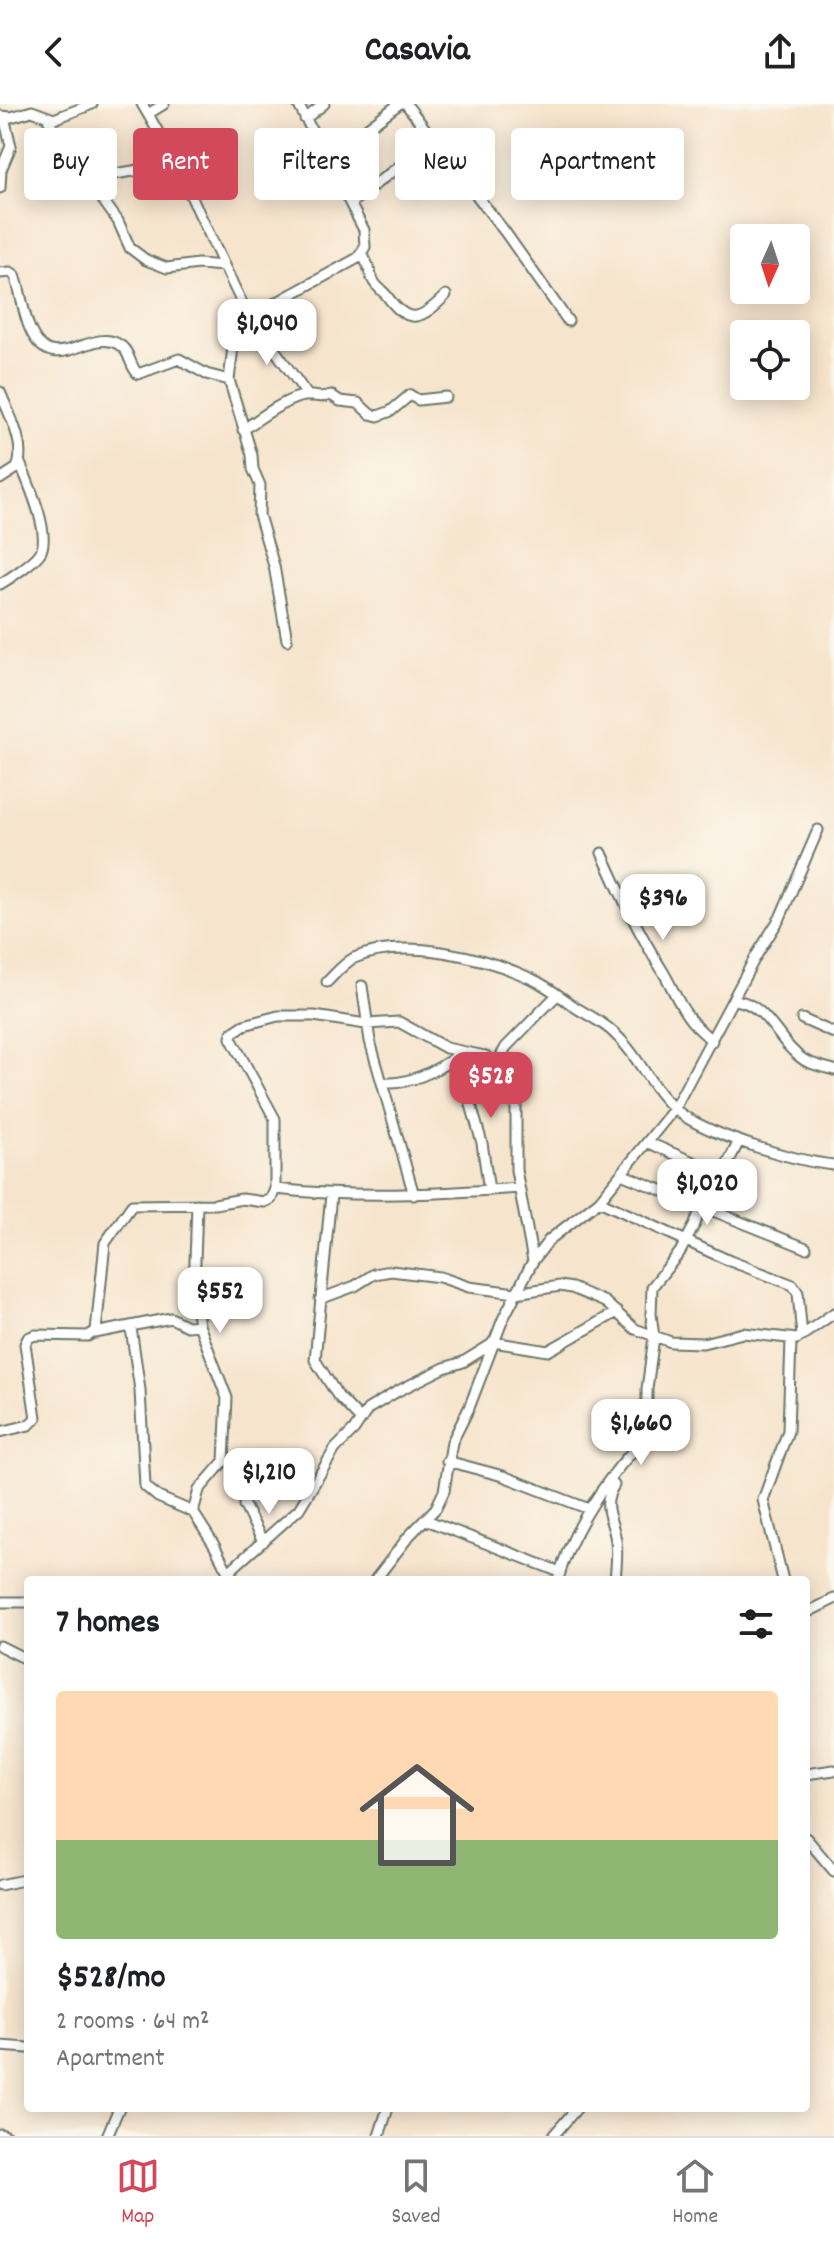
<!DOCTYPE html>
<meta charset="utf-8">
<style>
body{margin:0;font-family:Dekko,sans-serif;background:#f6f6f6;color:#202124;height:100vh;display:flex;flex-direction:column;font-size:30px;white-space:nowrap}
*{box-sizing:border-box;margin:0}
p{font-size:26px;color:#757577}
.icon{flex:none;width:44px;height:44px;fill:none;stroke:currentColor;stroke-width:2;stroke-linecap:round;stroke-linejoin:round}
.map{position:relative;flex:1;overflow:hidden}
.details{position:absolute;left:24px;top:1472px;width:786px;height:536px;display:flex;flex-direction:column;background:#fff;border-radius:8px;box-shadow:0 4px 20px #0003}
.details>*{flex:none}
.banner{position:absolute;left:24px;top:24px;width:786px;height:72px;display:flex;gap:16px}
.needle{width:52px;rotate:183deg}
.buttons{position:absolute;left:730px;top:120px;display:grid;gap:16px}
.buttons a{display:grid;place-items:center;width:80px;height:80px;border-radius:8px;background:#fff;box-shadow:0 4px 20px #0003;font-size:40px}
.price{position:absolute;translate:-50% -68px;padding:0 18px;border-radius:16px;background:#fff;color:#222;font-size:26px;line-height:52px;filter:drop-shadow(0 2px 4px #0008)}
.price::after{content:'';position:absolute;left:50%;top:48px;width:24px;height:18px;margin-left:-12px;background:inherit;clip-path:polygon(0 0,100% 0,50% 100%)}
.price.selected{background:#d1495b;color:#fff}
ul{padding:0;list-style:none}
li{display:grid;align-content:center;gap:16px;height:424px;padding:0 32px}
li span{display:grid;place-items:center;height:248px;border-radius:8px;color:#555}
li>.icon{margin-inline-start:auto}
span .icon{width:144px;height:144px;fill:#fffc;stroke-width:1}
li b{font-size:34px}
h2{display:flex;justify-content:space-between;align-items:center;height:96px;padding:0 32px;font-size:34px}
.pill{padding:0 28px;border-radius:8px;background:#fff;box-shadow:0 4px 20px #0003;font-size:28px;line-height:72px}
.pill.selected{background:#d1495b;color:#fff}
header{display:flex;justify-content:space-between;align-items:center;height:104px;padding:0 32px;background:#fff;font-size:36px;font-weight:700}
.dock{display:flex;justify-content:space-around;align-items:center;height:112px;border-top:2px solid #e0e0e0;background:#fff;font-size:22px;color:#757577}
.dock a{display:grid;justify-items:center;gap:4px}
.dock .selected{color:#d1495b}
.map>svg:first-child{display:block}
</style>
<header><svg class="icon" aria-label="back" viewBox="0 0 24 24"><path d="M15 5l-7 7 7 7"/></svg>Casavia<svg class="icon" aria-label="share" viewBox="0 0 24 24"><path d="M12 15V3M7 8l5-5 5 5M5 13v7h14v-7"/></svg></header>
<div class="map">
<svg width="834" height="2032" viewBox="0 0 834 2032">
<rect width="100%" height="100%" fill="#fbf7ec"/>
<filter id="ink" filterUnits="userSpaceOnUse"><feTurbulence type="fractalNoise" baseFrequency=".0125" numOctaves="2"/><feDisplacementMap in="SourceGraphic" scale="16" xChannelSelector="R" yChannelSelector="G"/><feConvolveMatrix kernelMatrix="1 2 1 2 8 2 1 2 1" color-interpolation-filters="sRGB"/></filter>
<filter id="wash" filterUnits="userSpaceOnUse"><feTurbulence type="fractalNoise" baseFrequency=".006" numOctaves="4" result="noise"/><feDisplacementMap in="SourceGraphic" scale="32" xChannelSelector="R" yChannelSelector="G"/><feGaussianBlur stdDeviation="1.8" result="paint"/><feColorMatrix in="noise" values="0 0 0 0 0 0 0 0 0 0 0 0 0 0 0 0 0 1.4 0 .05"/><feComposite in="paint" operator="in"/></filter>
<g filter="url(#wash)">
<rect width="100%" height="100%" fill="#f6e4cc"/>
</g>
<g filter="url(#ink)">
<g fill="none" stroke-linecap="round" stroke-linejoin="round">
<defs>
<path id="street" d="M142,0c39,65 68,134 101,201l3,14
M406,0l99,128 63,89
M148,10l16,-10
M0,12l11,1 21,-6 22,8 38,-15
M47,13l12,23 59,81 12,27 16,12 21,8 31,-4 26,2
M305,15l19,-15
M326,55l73,-55
M80,67l23,5 42,-7 37,8
M0,84l1,-18 10,-24 -7,-29
M352,98l83,-63
M361,150c11,13 6,17 13,28 3,5 9,9 13,14 22,31 35,23 59,-1
M0,169l10,-1 5,3c6,17 8,38 15,54 22,51 60,-2 88,15 13,7 10,20 20,30l41,-15 27,15 23,6
M253,208c25,5 18,16 19,34l36,50
M0,288c9,22 27,54 17,76l-17,11
M243,326c14,-10 46,-34 63,-34 10,-1 14,3 25,-1l9,6 18,2 12,11 8,2 13,-5 19,-16 8,5 28,-3
M0,480c9,-5 34,-22 40,-31 12,-18 -12,-71 -20,-90
M287,536l-13,-74 -15,-51 1,-30 -7,-16 -1,-14 -23,-75 6,-49 11,-12 112,-61 7,-11 -1,-17 -66,-126
M602,749c18,40 36,79 60,117 10,16 16,34 28,49 6,8 15,15 22,22
M327,878c8,-8 17,-19 27,-24 50,-21 132,-1 178,21 16,7 31,20 46,30 14,8 29,16 40,28 25,24 35,59 66,79 33,21 110,45 150,49
M362,882l8,55 44,154
M734,896c34,3 44,44 70,60 9,5 20,7 30,10
M802,915l32,14
M457,952l25,87 7,47
M497,959l9,-16 51,-52
M382,979c28,2 56,-13 78,-29
M649,1039l74,32
M621,1070l185,74
M275,1085c82,9 162,5 244,-1
M331,1091l-16,165 23,36 22,23
M599,1097l131,60 63,24 5,8 4,43
M197,1100l-3,86 5,35 28,73 -3,63 -25,29 -6,22 21,33 18,35
M320,1195l35,-13 19,-12 17,-3 49,6 29,10 47,6 44,-7 12,2 33,14 30,27 36,13 32,1 40,-10 54,6 37,-26
M131,1224l9,62 5,96 13,11 35,15
M95,1229l76,-15 16,8 12,-1
M493,1238l55,9 69,-39
M0,1328l29,-7 7,-7 -11,-74 3,-6 7,-3 53,1 8,-5 9,-88 27,-38 83,-1 27,-5 22,3 7,-3 4,-10v-70l-44,-81 1,-5 12,-8 34,-9h36l52,8 33,-2 47,26 39,8 12,7 19,39v68l17,91
M447,1357l56,15 86,33
M614,1381c-14,23 -1,33 2,56 2,12 0,26 -1,39
M244,1401l19,37
M426,1416l134,52
M224,1476l10,-13 65,-58 36,-60 19,-19 14,-21 30,-18 46,-23 19,-6 29,-18
M375,1476l34,-44 27,-28 8,-17 8,-49 17,-34 34,-89 30,-58 16,-21 50,-39 75,-92 82,-153 24,-38 38,-88
M558,1476c12,-48 53,-110 89,-143v-48l7,-52 -3,-23 1,-27 28,-35 15,-28 6,-17 13,-16 25,-50
M783,1476l-20,-80 25,-69 3,-91
M0,1498h28
M806,1509l28,-14
M0,1542l28,14
M806,1670l28,-4
M806,1734l28,33
M0,1781l28,-6
M0,1942l28,2
M0,2030l6,2
M107,2032l12,-28
M379,2032l9,-28
M553,2032l24,-28"/>
</defs>
<use href="#street" stroke="#6a7769" stroke-width="13"/>
<use href="#street" stroke="#fff" stroke-width="9"/>
</g>
</g>
</svg>
<div class="buttons">
<a><svg class="needle" viewBox="-14 -14 28 28"><path d="M0-13l5 13h-10z" fill="#e53935"/><path d="M0 13l5-13h-10z" fill="#757577"/></svg></a>
<a><svg class="icon" aria-label="locate" viewBox="0 0 24 24"><circle cx="12" cy="12" r="6"/><path d="M12 2v4M12 18v4M2 12h4M18 12h4"/></svg></a>
</div>
<b class="price" style="left:267px;top:263px">$1,040</b>
<b class="price" style="left:663px;top:838px">$396</b>
<b class="price selected" style="left:491px;top:1016px">$528</b>
<b class="price" style="left:707px;top:1123px">$1,020</b>
<b class="price" style="left:220px;top:1231px">$552</b>
<b class="price" style="left:641px;top:1363px">$1,660</b>
<b class="price" style="left:269px;top:1412px">$1,210</b>
<div class="banner">
<a class="pill">Buy</a>
<a class="pill selected">Rent</a>
<a class="pill">Filters</a>
<a class="pill">New</a>
<a class="pill">Apartment</a>
</div>
<section class="details">
<h2>7 homes<svg class="icon" aria-label="filters" viewBox="0 0 24 24"><path d="M4 7h16M4 17h16"/><circle cx="9" cy="7" r="2"/><circle cx="15" cy="17" r="2"/></svg></h2>
<ul>
<li><span style="background:linear-gradient(#ffd9b3 60%,#8fb573 0)"><svg class="icon" aria-label="home" viewBox="0 0 24 24"><path d="M3 11l9-7 9 7M6 9v11h12V9"/></svg></span><div><b>$528/mo</b><p>2 rooms · 64 m²</p><p>Apartment</p></div></li>
</ul>
</section>
</div>
<nav class="dock">
<a class="selected"><svg class="icon" aria-label="map" viewBox="0 0 24 24"><path d="M3 6l6-2 6 2 6-2v14l-6 2-6-2-6 2zM9 4v14M15 6v14"/></svg>Map</a>
<a><svg class="icon" aria-label="saved" viewBox="0 0 24 24"><path d="M7 4h10v16l-5-4-5 4z"/></svg>Saved</a>
<a><svg class="icon" aria-label="home" viewBox="0 0 24 24"><path d="M3 11l9-7 9 7M6 9v11h12V9"/></svg>Home</a>
</nav>
